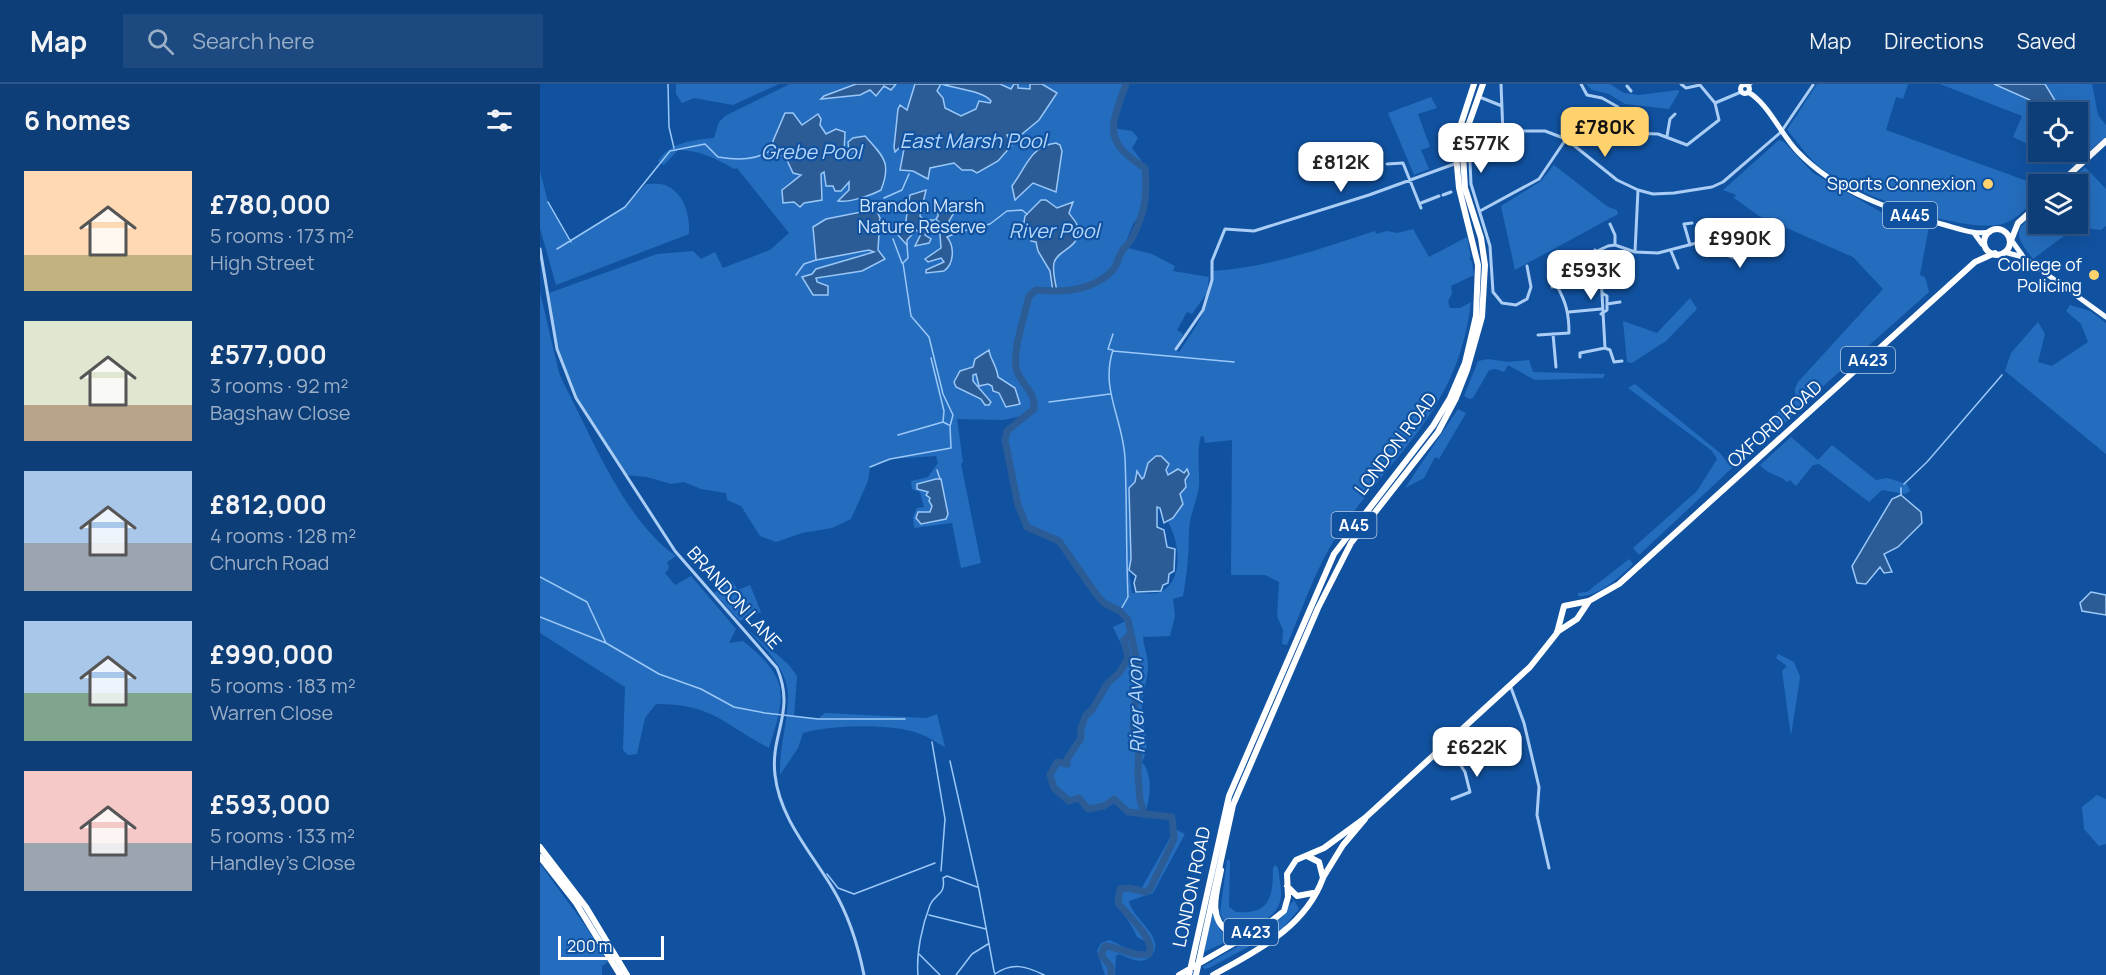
<!DOCTYPE html>
<meta charset="utf-8">
<style>
body{margin:0;font-family:Manrope,sans-serif;background:#1b4980;color:#f1f3f6;height:100vh;display:flex;flex-direction:column;font-size:22px;white-space:nowrap}
*{box-sizing:border-box;margin:0}
p{font-size:20px;color:#9aaec6}
.icon{flex:none;width:33px;height:33px;fill:none;stroke:currentColor;stroke-width:2;stroke-linecap:round;stroke-linejoin:round}
.map{position:relative;flex:1;overflow:hidden}
.side{display:flex;flex-direction:column;background:#0d3e78;width:540px}
.side>*{flex:none}
.buttons{position:absolute;left:1488px;top:18px;display:grid;gap:12px}
.buttons a{display:grid;place-items:center;width:60px;height:60px;border-radius:0px;background:#0d3e78;box-shadow:0 6px 24px #0002,0 0 0 2px #2d578a;font-size:30px}
.scale{position:absolute;left:18px;bottom:15px;width:106px;box-sizing:border-box;padding-left:6px;border:3px solid #fff;border-top:0;font-size:16px;line-height:21px;white-space:nowrap;color:#fff;-webkit-text-stroke:4px #1152a0;paint-order:stroke}
.price{position:absolute;translate:-50% -51px;padding:0 14px;border-radius:12px;background:#fff;color:#222;font-size:20px;line-height:39px;filter:drop-shadow(0 2px 3px #0008)}
.price::after{content:'';position:absolute;left:50%;top:36px;width:18px;height:14px;margin-left:-9px;background:inherit;clip-path:polygon(0 0,100% 0,50% 100%)}
.price.current{background:#ffd26d;color:#111}
ul{padding:0;list-style:none}
li{display:flex;align-items:center;gap:18px;height:150px;padding:0 24px}
li span{display:grid;place-items:center;flex:none;width:168px;height:120px;border-radius:0px;color:#555}
li>.icon{margin-inline-start:auto}
span .icon{width:72px;height:72px;fill:#fffc;stroke-width:1}
li b{font-size:26px}
h2{display:flex;justify-content:space-between;align-items:center;height:72px;padding:0 24px;font-size:26px}
header{display:flex;align-items:center;gap:36px;box-sizing:border-box;height:84px;padding:0 30px;background:#0d3e78;border-bottom:2px solid #2d578a}
header strong{font-size:28px}
nav{display:flex;gap:33px;margin-inline-start:auto;font-size:21px}
.search{width:420px;height:54px;background:#1b4980;display:flex;align-items:center;gap:15px;box-sizing:border-box;padding:0 21px;border-radius:0px;color:#9aaec6;font-size:22px}
main{display:flex;flex:1;min-height:0}
.map>svg:first-child{display:block}
</style>
<header>
<strong>Map</strong>
<div class="search"><svg class="icon" aria-label="search" viewBox="0 0 24 24"><circle cx="10" cy="10" r="6"/><path d="M15 15l6 6"/></svg>Search here</div>
<nav><a>Map</a><a>Directions</a><a>Saved</a></nav>
</header>
<main>
<section class="side">
<h2>6 homes<svg class="icon" aria-label="filters" viewBox="0 0 24 24"><path d="M4 7h16M4 17h16"/><circle cx="9" cy="7" r="2"/><circle cx="15" cy="17" r="2"/></svg></h2>
<ul>
<li><span style="background:linear-gradient(#ffd9b3 70%,#c2b280 0)"><svg class="icon" aria-label="home" viewBox="0 0 24 24"><path d="M3 11l9-7 9 7M6 9v11h12V9"/></svg></span><div><b>£780,000</b><p>5 rooms · 173 m²</p><p>High Street</p></div></li>
<li><span style="background:linear-gradient(#dfe7d0 70%,#b9a48a 0)"><svg class="icon" aria-label="home" viewBox="0 0 24 24"><path d="M3 11l9-7 9 7M6 9v11h12V9"/></svg></span><div><b>£577,000</b><p>3 rooms · 92 m²</p><p>Bagshaw Close</p></div></li>
<li><span style="background:linear-gradient(#a9c7e8 60%,#9aa5b1 0)"><svg class="icon" aria-label="home" viewBox="0 0 24 24"><path d="M3 11l9-7 9 7M6 9v11h12V9"/></svg></span><div><b>£812,000</b><p>4 rooms · 128 m²</p><p>Church Road</p></div></li>
<li><span style="background:linear-gradient(#a9c7e8 60%,#7fa58c 0)"><svg class="icon" aria-label="home" viewBox="0 0 24 24"><path d="M3 11l9-7 9 7M6 9v11h12V9"/></svg></span><div><b>£990,000</b><p>5 rooms · 183 m²</p><p>Warren Close</p></div></li>
<li><span style="background:linear-gradient(#f6c9c9 60%,#9aa5b1 0)"><svg class="icon" aria-label="home" viewBox="0 0 24 24"><path d="M3 11l9-7 9 7M6 9v11h12V9"/></svg></span><div><b>£593,000</b><p>5 rooms · 133 m²</p><p>Handley's Close</p></div></li>
</ul>
</section>
<div class="map">
<svg width="1566" height="891" viewBox="0 0 1566 891">
<rect width="100%" height="100%" fill="#1152a0"/>
<path fill="#246dbe" fill-rule="evenodd" d="M136,0h103l-46,21 -39,-7 -12,5 -6,-9z
M250,0h336l-15,37 7,8 14,2 6,7 -6,10 11,15 2,23 -4,27 -8,11 -9,23 28,7 23,12 -2,5 36,6 -2,16 -15,21 -5,-2 -10,18 6,4 -7,16 3,2c17,-24 35,-51 33,-81 56,-3 110,-23 163,-40l1,3 11,-3 10,2 16,-4 16,28 38,-20 4,20 -2,1 3,4 2,13 -23,11 1,8 -4,7 2,7h10l11,-6c-13,105 -70,144 -127,223 -26,36 -40,80 -57,120l-5,-1 1,-14 -6,-14 2,-34 -14,-7h-34l1,-135 -27,3 -1,-6 -3,-1c-5,17 -1,32 -2,50 -2,15 -10,30 -10,46 0,22 -2,42 -6,64l-10,3 2,17 -5,20 -27,1c1,10 5,20 5,28 0,14 -6,28 -6,42 -1,22 11,33 0,55 11,12 9,38 2,52l-16,-2 -15,-13 -9,7 -16,3 -9,-11 -10,3c-13,-17 -26,-12 -12,-39l10,2c1,-10 10,-14 13,-24 2,-7 1,-14 5,-22 10,-22 31,-38 43,-60l-15,-31 15,-7c-8,-10 -18,-11 -26,-19 -17,-17 -23,-47 -44,-61 -12,-8 -27,-7 -35,-21l-18,-79 2,-9 20,-16 -24,5 -46,-1 6,43 -2,2 20,99 -20,5 -9,-45 -38,5 -1,-11 4,-9 7,-1 -4,-15 -8,-3 -1,-8 17,-4 10,-14 -2,-7 -46,3 -20,8 -2,14 -17,38 -19,9 -30,5 -26,9 -16,-6 -19,-30 -14,-6 -1,-7 -25,-4 -17,-7 -13,2 -24,-7 -22,-2 -49,-77 -19,-49 -8,-56 108,-39 36,-3 8,8 14,-7 8,16 47,-18 19,-17 -52,-65 -3,1c-18,-11 -36,-19 -56,-19l-14,15 -6,-4c13,-19 34,-21 56,-23l5,-16 6,-6zM621,372l7,11 -2,7h7l5,-5 6,4 1,-4 3,7 -3,5 1,6 -6,7 3,10 -15,18c11,19 17,57 -7,70 -7,3 -21,1 -29,1l-3,-23 2,-11 -2,-71 6,-6 1,-9 6,6 2,-2c2,-10 4,-20 17,-21z
M1046,0h24l14,9 15,2 40,-5v2l-10,17 -44,-5 -16,-10 -17,-4z
M1277,0h91l-5,15 -7,-2 -10,33 152,55v12c-10,9 -22,24 -36,27 -41,10 -148,-30 -181,-56 -13,-10 -23,-26 -34,-38z
M1400,0h152l6,31 8,10v12l-33,28 -29,-13h34v-40h-40v37l-25,-12 9,-21z
M891,13l6,11 -19,6 12,33 -9,3 8,19 -15,6 -26,-62z
M1239,56l5,2 29,31 75,43 41,10 -9,49 5,2 4,15 -118,105 -35,35 -9,-10 28,-26v-8l3,-6 85,-93 -30,-32 -94,-41 -25,-18 2,-3 -13,-5z
M1014,81l54,42 9,3 1,4 -103,56 -14,-64 40,-25z
M1545,83l21,22v37l-5,4 -25,-3 -43,32c-20,-26 -19,-28 5,-49v14h40v-40h-12z
M0,87l8,31 23,39 54,-34 21,-23c5,0 14,-1 19,1 20,8 25,31 24,49l-133,51 -16,-57z
M0,208l19,81 6,13c28,54 61,136 111,170l-9,6 2,6 -4,5 10,12 16,-9 45,53 -7,14 14,-2c47,38 43,53 26,107 -46,-24 -56,-44 -113,-44l-11,14 -8,36 -9,1 -5,-5 2,-63 -85,-54z
M1150,214l7,11 -31,32 -34,22 -5,-1 -4,-41 34,12z
M1530,221l20,6 16,12v131l-101,-83 6,-18 27,-31 7,12 -7,28 14,4 36,-24 -7,-18 -15,-13z
M948,275l20,3 21,-2 4,12 72,2 -2,4 -68,2 -27,-15 -4,7 -8,-3 -7,1 -16,28 -4,1 -5,-3 14,-35z
M1095,300l85,69 12,15 -93,87 -6,-7 64,-57 20,-32 -6,-9 -83,-62z
M918,325l8,4 -27,46 -4,-2 -11,21 -19,10z
M1251,353l27,23 14,-15 44,35 11,-2 20,6 3,7 -5,3 -23,-4 -13,12 -50,-38 -6,1 -17,21 -6,-6 -3,2c-9,-8 -19,-7 -27,-17z
M1089,475l4,5c-13,13 -36,34 -55,32v-3l9,-1z
M192,497l6,9 12,-5 11,27 -21,9 -26,-28z
M207,545l41,35 9,12 -3,40 24,3 7,-6 101,5 11,-4 8,33c-8,-4 -16,-10 -25,-13 -27,-11 -89,-9 -117,-1l-5,15 -18,27c-1,-27 8,-53 8,-79 0,-27 -24,-49 -41,-67z
M1238,570l16,8 6,15 -9,59 -9,-65 5,-5 -11,-8z
M1557,711l9,4v45l-7,2 -15,-17 -2,-22z
M635,745l10,5 -32,59 -24,8c3,18 40,38 21,56 -9,8 -21,1 -31,-3l-3,2 -1,19h-10l-8,-24 4,-8 9,-3 32,16 7,-2 1,-10 -13,-7c-6,-15 -24,-33 -17,-48l9,-1 11,3z
M687,776h3l-1,47 7,5c34,3 37,-15 37,-44l2,-3 3,3c1,10 5,23 2,34 -6,19 -35,31 -53,25l-7,-14z
M0,780l47,64 21,34 -6,4v9h-62z
M754,816l5,9 -17,20 -73,39 -4,1 -3,-2 68,-39z
M672,828l8,18 8,7 -4,6 -20,9z"/>
<path fill="#2c5c95" stroke="#9bc8f8" stroke-width="1.5" d="M316,0h40l-5,6 -7,-4 -8,10 -6,-6 -10,5 -39,4 3,-3z
M375,0h26l-4,7 6,7 2,10 16,8 15,-7 3,-8 11,2 1,-2c-7,-10 -35,-12 -49,-17h58l11,5 3,-5h4v4l12,1v-5h12l15,9 -18,27 -17,14 -15,1 5,10 -14,16 -21,12 -5,-3h-10l-8,-7 -24,5 -2,11 -15,-8 -13,-1 4,-21 -2,-4 -7,7 -1,-5 4,-38 2,-4 7,5z
M1454,0h51l17,28h-24v5l-8,-17z
M245,29h8l9,12 16,-11 3,5 -1,6 6,9 10,-5 9,3 -1,21 9,4 3,-5 -7,-1 -1,-9 5,-4 12,-2c18,20 27,26 16,54 -9,5 -33,13 -43,11l11,-11v-8l-8,9h-6l-2,-5h-7l-2,-14 -3,2 1,26 -18,3 -4,4 -6,-5 -11,1 -1,-13 19,-15 -8,-2 -7,-15 -8,-4 -5,-7v-6z
M516,59l4,2 2,6 -6,41 -23,-9 -18,17 -3,-14c14,-18 18,-40 44,-43z
M386,106l-6,26 4,4h10l-6,5 -3,10 6,4 -2,4 -14,3 6,-12 -5,-4 -9,10v5l-10,-11 3,-2 -2,-4 7,-2 5,-31z
M501,116h5l11,8 16,-6 -4,11c2,4 7,8 8,12 6,24 -19,23 -23,38 -2,9 2,21 3,29h-4l-3,-21 -12,-20 -2,-9 -5,-1 2,-9 -9,-10 1,-6z
M405,118l10,9 -6,10 1,8 6,4 -9,4c8,10 7,27 -3,34l-18,2v-3l18,-8 -3,-4 -13,4 -3,-3 16,-11 -2,-26 -3,-3 2,-3 -1,-9z
M336,125l4,9 -2,32 7,9 -23,12 -46,7 1,4 11,4v9h-15l-11,-18 10,-3 4,-5 58,-17 -5,-2 -53,10 -3,-33 13,-8z
M449,266c1,9 8,16 9,27l17,11 5,16 -14,3 -7,-14 -6,-2 -1,-5 -4,-2 -9,2 -3,-12 -3,1v6l18,21 -2,3h-4l-4,-6 -25,-12 -2,-5 6,-11 13,-4 2,-8z
M616,372h5l8,8 -3,6 2,5 10,-6 6,4 3,-4 2,5 -4,6 1,7 -6,7 3,10 -10,14 -9,5 -4,-15 -3,-1v20l7,3 3,17 8,2 -1,22 -5,3 -1,9 -5,2 -2,6 -25,1 -2,-9 2,-7 -7,-6 2,-11 -2,-71 6,-6 2,-11 5,8 2,-2 4,-14z
M396,395h5l7,35 -2,5 -25,5 -5,-6 2,-6h12l2,-6 -3,-5 1,-3 -4,-3 2,-3 -11,-3v-5z
M1361,411l20,17 1,11 -24,24 -14,7 8,18 -8,1 -4,-6 -14,17 -9,-1 -5,-17 40,-67z
M1551,508l15,3v20l-24,-4 -2,-8z"/>
<g fill="none" stroke-linecap="round" stroke-linejoin="round">
<path stroke="#9bc8f8" stroke-width="1.5" d="M128,0l1,43 5,21
M344,114l18,-8 7,-16
M8,118l23,40
M416,149l34,-9 17,-13 15,-1 5,4
M353,155l9,24
M17,165l68,-42 45,-56 35,-7 13,13c19,3 40,4 56,-9
M256,191l8,-11 12,-4
M573,250l-5,15 5,1c-13,39 10,69 12,108 2,47 1,93 3,139l-8,14
M573,267l121,11
M391,274l13,53 -1,11
M509,318l61,-8
M358,351l45,-13 6,3
M330,383l20,-8 61,-11 -1,-22 3,-11 -10,-21 -14,-57 -18,-21 -8,-53 5,-5 -1,-13
M397,386l3,9
M1364,400l23,-22 75,-87
M1361,411v-7
M0,493l47,25 19,41
M0,533l66,26 53,31 42,15 33,18 31,6 53,6h87
M392,658l13,77 -4,52
M410,677l29,129 15,81 1,3c17,-12 31,-8 49,1
M287,790l11,14 16,6 81,-31
M389,831l57,14
M379,870l21,21
M378,891c-2,-22 4,-49 12,-70 5,-12 16,-9 13,-27l4,-2 30,11
M416,891l16,-21 16,-10"/>
<path stroke="#2c5c95" stroke-width="7" d="M586,0c-16,44 -23,57 19,84 3,27 -1,48 -13,70 -3,6 -9,10 -11,15 -3,5 -4,12 -8,17 -20,21 -50,23 -77,20l-7,6c-4,19 -18,58 -12,75 5,14 19,22 17,38l-27,22 -2,9 13,65 9,22 32,14 37,53 8,9 16,8 8,9 10,47 -5,60 6,17 -1,30 2,26 4,14
M571,891v-8l-10,-12 4,-9c14,1 31,12 44,8 7,-15 -22,-39 -31,-51l2,-14 9,-1 16,4 5,-3 24,-50 -2,-22 -44,-5 -14,-13 -10,7 -16,3 -9,-11 -10,3 -15,-13 -4,-13 7,-13 10,2v-5l14,-21v-10l5,-13 6,-5 15,-26 13,-12 8,-14 -4,-18 7,-6"/>
<path stroke="#a9cdf5" stroke-width="3" d="M961,0l2,50
M1041,0l6,11 15,3 16,9 -4,20 13,6 31,1 29,11 32,-25 -4,-17 26,-11
M1141,0l5,4 14,-3 15,18
M1087,2l4,5
M1209,2l2,-2
M942,14l20,8
M1127,52l3,-17 5,-5
M937,59v9l-7,10 1,22 19,62 3,46 9,11 14,2 11,-6 4,-12 -4,-21
M926,62l48,-15h31l21,8 51,41 21,10 15,4 21,-1 38,-6 11,-5 58,-50 32,-47
M847,80l16,-1 18,45
M1098,106l-3,62 23,1 50,-13 16,14 13,5 4,-3 9,-24
M903,111l8,-3
M881,119l18,-7
M940,127l59,-32 27,-40
M1070,140l5,11v10
M1185,144l23,10
M1159,158l2,7
M1150,161l-6,-21 8,-1
M0,165l17,100 19,49 99,153 102,117c19,44 -7,65 -2,107 5,44 36,77 58,114 16,27 25,56 31,86
M1055,166l6,26 4,72
M1131,167l7,17
M1018,168l11,24 -7,4
M1025,182l43,-20 7,-1 20,7
M1067,220l13,-2
M1029,228l32,-3
M1061,230l6,-4v-14l-5,-3
M1013,250l3,33
M998,251l31,-2c0,-19 -3,-31 -12,-47l-5,1
M636,265l27,-39 9,-30v-19l13,-32 29,2 115,-36 88,-32 5,-7
M1040,273v-4l25,-5 5,2 4,12 8,-1
M970,601l14,38 15,64 -2,28 12,53
M907,660l18,28 5,20 -18,7"/>
<path stroke="#f7fbff" stroke-width="5" d="M1200.5 5a4.5 4.5 0 1 1 9 0a4.5 4.5 0 1 1-9 0Z
M1208,8c21,12 33,43 50,60 38,40 95,59 147,73 15,4 30,10 45,7
M1434,149l8,11
M1472,157l10,14
M1464,168l19,5 83,60"/>
<path stroke="#fff" stroke-width="6" d="M1519,100l47,-43
M1444 158a13 13 0 1 1 26 0a13 13 0 1 1-26 0Z
M1472,154l6,-15 20,-18
M1017,548l20,-13 12,-18
M0,763l46,60 41,68
M0,773l36,46 44,72
M681,786c-4,21 -14,48 8,62l18,2
M784,792l19,-31 22,-26
M747,802l10,10 16,-3
M639,891l90,-52 15,-12 4,-14 -1,-23 9,-14 28,-12 41,-30 165,-151 27,-34 7,-27 25,-5 30,-17 356,-322 20,-9
M649,891l40,-179 105,-242 99,-128 17,-28 15,-35 11,-47 2,-51 -19,-77 -3,-33 4,-28 14,-43
M656,891l37,-170 85,-197 33,-65 87,-111 18,-34 11,-28 15,-53 3,-52 -4,-27 -16,-50 -2,-33 4,-26 16,-45
M673,891c43,-24 92,-47 110,-97l-4,-16 -12,-6"/>
</g>
<g fill="#ffd26d" stroke="#1152a0" stroke-width="2">
<circle cx="1448" cy="100" r="6"/>
<circle cx="1554" cy="191" r="6"/>
</g>
<g text-anchor="middle" stroke-width="4.5" stroke-linejoin="round" paint-order="stroke">
<g fill="#1152a0" stroke="#b8cbe2" stroke-width="1.5">
<rect x="1343" y="118" width="54" height="26" rx="4.5"/>
<rect x="1301" y="263" width="54" height="26" rx="4.5"/>
<rect x="791.5" y="428" width="45" height="26" rx="4.5"/>
<rect x="684" y="835" width="54" height="26" rx="4.5"/>
</g>
<g font-size="16" font-weight="bold" fill="#fff">
<text x="1370" y="137">A445</text>
<text x="1328" y="282">A423</text>
<text x="814" y="447">A45</text>
<text x="711" y="854">A423</text>
</g>
<g font-size="18" fill="#fff" stroke="#1152a0" text-anchor="end">
<text x="1436" y="106">Sports Connexion</text>
<text x="1542" y="187">College of<tspan x="1542" dy="21">Policing</tspan></text>
</g>
<g font-size="18" fill="#d2e7fe" stroke="#1152a0">
<text x="382" y="128">Brandon Marsh<tspan x="382" dy="21">Nature Reserve</tspan></text>
</g>
<g font-size="18" fill="#fff" stroke="#1152a0">
<text transform="translate(1235 340) rotate(-42)" y="6">OXFORD ROAD</text>
<text transform="translate(856 360) rotate(-53)" y="6">LONDON ROAD</text>
<text transform="translate(194 514) rotate(48)" y="6">BRANDON LANE</text>
<text transform="translate(652 803) rotate(-78)" y="6">LONDON ROAD</text>
</g>
<g font-size="20" font-style="italic" fill="#b6d7fb" stroke="#1152a0">
<text x="433" y="64">East Marsh Pool</text>
<text x="271" y="75">Grebe Pool</text>
<text x="514" y="154">River Pool</text>
<text transform="translate(596 622) rotate(-92)" y="7">River Avon</text>
</g>
</g>
</svg>
<div class="buttons">
<a><svg class="icon" aria-label="locate" viewBox="0 0 24 24"><circle cx="12" cy="12" r="6"/><path d="M12 2v4M12 18v4M2 12h4M18 12h4"/></svg></a>
<a><svg class="icon" aria-label="layers" viewBox="0 0 24 24"><path d="M12 4l9 5-9 5-9-5zM3 14l9 5 9-5"/></svg></a>
</div>
<div class="scale">200 m</div>
<b class="price current" style="left:1065px;top:74px">£780K</b>
<b class="price" style="left:941px;top:90px">£577K</b>
<b class="price" style="left:801px;top:109px">£812K</b>
<b class="price" style="left:1200px;top:185px">£990K</b>
<b class="price" style="left:1051px;top:217px">£593K</b>
<b class="price" style="left:937px;top:694px">£622K</b>
</div>
</main>
